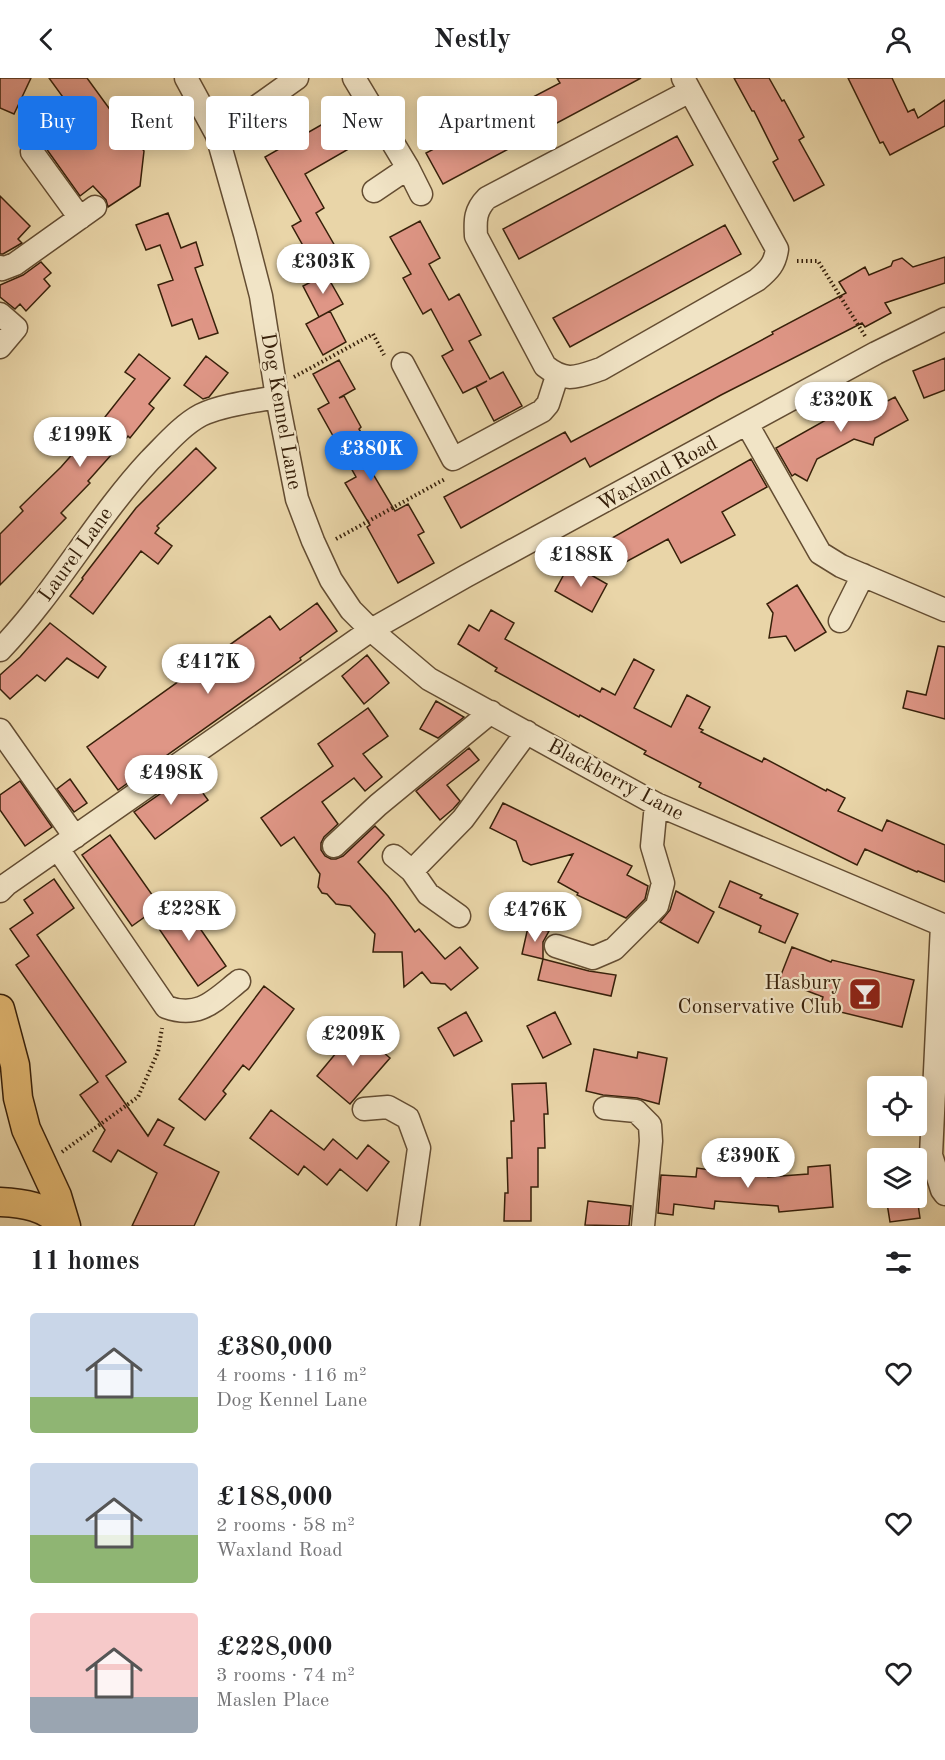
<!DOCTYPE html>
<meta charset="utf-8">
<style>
body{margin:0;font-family:"Old Standard TT",serif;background:#f6f6f6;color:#202124;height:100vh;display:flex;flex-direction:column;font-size:22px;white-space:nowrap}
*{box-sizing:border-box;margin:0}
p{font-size:20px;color:#757577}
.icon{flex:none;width:33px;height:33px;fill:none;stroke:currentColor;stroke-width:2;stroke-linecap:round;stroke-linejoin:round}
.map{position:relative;height:1148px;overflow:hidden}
.drawer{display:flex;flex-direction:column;background:#fff;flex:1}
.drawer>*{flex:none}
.hud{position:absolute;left:18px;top:18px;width:600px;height:54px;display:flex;gap:12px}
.controls{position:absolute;left:867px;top:998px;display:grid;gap:12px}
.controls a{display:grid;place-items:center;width:60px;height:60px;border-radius:6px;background:#fff;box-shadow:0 3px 15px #0003;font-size:30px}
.price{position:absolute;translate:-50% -51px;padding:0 14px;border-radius:21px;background:#fff;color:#222;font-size:20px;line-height:39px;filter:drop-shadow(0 2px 3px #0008)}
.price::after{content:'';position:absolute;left:50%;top:36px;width:18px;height:14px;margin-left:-9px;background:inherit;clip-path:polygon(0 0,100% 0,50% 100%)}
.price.on{background:#1a73e8;color:#fff}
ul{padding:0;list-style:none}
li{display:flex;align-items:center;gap:18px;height:150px;padding:0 30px}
li span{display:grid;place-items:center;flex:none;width:168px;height:120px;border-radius:6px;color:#555}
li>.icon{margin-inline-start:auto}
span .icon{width:72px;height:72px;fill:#fffc;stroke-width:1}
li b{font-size:26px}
h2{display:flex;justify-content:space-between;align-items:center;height:72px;padding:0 30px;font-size:26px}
.pill{padding:0 21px;border-radius:6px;background:#fff;box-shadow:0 3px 15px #0003;font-size:21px;line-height:54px}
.pill.on{background:#1a73e8;color:#fff}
header{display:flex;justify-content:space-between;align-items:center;height:78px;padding:0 30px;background:#fff;font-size:27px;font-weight:700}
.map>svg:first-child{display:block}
</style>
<header><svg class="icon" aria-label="back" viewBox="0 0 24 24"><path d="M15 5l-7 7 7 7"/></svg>Nestly<svg class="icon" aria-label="person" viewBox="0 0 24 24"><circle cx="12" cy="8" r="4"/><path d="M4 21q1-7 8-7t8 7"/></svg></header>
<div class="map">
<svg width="945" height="1148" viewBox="0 0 945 1148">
<rect width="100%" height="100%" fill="#e9d5a8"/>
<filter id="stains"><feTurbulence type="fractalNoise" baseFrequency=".00333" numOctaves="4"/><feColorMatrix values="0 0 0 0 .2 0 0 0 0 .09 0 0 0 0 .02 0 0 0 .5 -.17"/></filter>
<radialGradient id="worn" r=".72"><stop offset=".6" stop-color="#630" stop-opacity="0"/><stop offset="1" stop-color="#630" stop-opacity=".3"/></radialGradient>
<path fill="#df9686" stroke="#37200a" stroke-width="1.5" d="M0,0h31l-17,36 -14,-6z
M49,0h38l43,59 2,-1 12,15 -4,35 -32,21 -2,-7 -13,-14 -13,10 -37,-52 -12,-13 37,-27z
M557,0h84l-198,106 -17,-31 134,-70z
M734,0h35l13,23 2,-1 20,37 -5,3 25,45 -30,16 -21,-39 5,-3 -24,-48h-2z
M848,0h44l16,34 6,-3 4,9 27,-18v26l-55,29 -7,-13 -3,1z
M349,31l17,30 -61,35 19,34 -8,5 23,40 -24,14 -23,-41 9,-5 -36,-64z
M677,58l16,29 -174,94 -16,-30z
M0,118l30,30 -12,13 4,4 -19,11h-3z
M168,135l13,35 15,-6 7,23 -8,3 23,65 -19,6 -7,-20 -20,7 -14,-41 15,-5 -13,-35 -14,5 -10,-25z
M420,143l20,37 -11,6 20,36 10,-6 22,41 -12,6 21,38 13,-7 19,34 -28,15 -18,-34 11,-6 -24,12 -21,-37 11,-6 -22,-41 -8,5 -20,-36 8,-4 -21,-37z
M725,147l16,29 -171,93 -17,-29z
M945,179v26l-60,20 6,10 -26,14 -3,-4 -141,72 -131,72 -5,-9 -124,70 -17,-31 121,-65 6,10 202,-108 -1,-2 74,-39 -7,-11 26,-15 4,8 22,-9 2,-5 9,-3 11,9z
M41,184l10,11 -7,6 6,7 -24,25 -6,-7 -5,5 -15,-12v-12l23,-10z
M326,196l17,30 -24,13 -16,-31z
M330,233l16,31 -23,13 -17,-31z
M139,276l31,24 -21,26 5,4 -24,30 -2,-2 -40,45 2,2 -29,30 5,5 -66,67v-51l23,-23 -3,-4 41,-40 44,-50 30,-38 -10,-7z
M206,278l22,17 -19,24 -6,2 -19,-14z
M945,280v32l-21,8 -11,-27z
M339,282l16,29 -16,9 5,-2 17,31 -2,2 20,34 -9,6 25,42 13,-7 16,28 -6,3 16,28 -36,20 -31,-56 3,-2 -25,-42 11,-6 -38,-68 11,-6 -16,-29z
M872,316l6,12 17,-9 13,23 -33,18 -2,7 -19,-6 -37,20 -10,22 -12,-7 -3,2 -16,-28z
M196,370l20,20 -59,58 2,2 -4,5 17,13 -14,18 -17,-13 -48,63 -23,-18 13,-17 -1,-1 54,-70z
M751,381l16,28 -45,25 13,23 -54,28 -13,-24 -57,31 -13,-24z
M570,485l37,21 -15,28 -37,-21z
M797,507l29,47 -31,19 -9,-15 -17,2 4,-25 -6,-9z
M317,525l20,28 -37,27 1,2 -183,130 -31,-43 183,-131 10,14z
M491,532l23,13 -9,16 95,53 2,-4 13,7 19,-36 20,11 -20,38 37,19 16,-32 23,12 -11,21 4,2 -2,2 61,30 2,-4 62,33 1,-2 18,9 -7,13 44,20 5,-11 58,25v37l-27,-11 -1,1 -52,-23 -8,16 -158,-78 2,-4 -57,-29 2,-3 -66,-36 -1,2 -84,-46 2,-3 -39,-24 11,-19 10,6z
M50,545l56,44 -8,11 -31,-20 -22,23 -8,-6 -27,24 -10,-10v-14l20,-18z
M938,568l7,1v72l-42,-11 4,-17 19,4z
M367,577l22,28 -25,21 -22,-28z
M436,623l28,16 -26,21 -18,-9z
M368,630l20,28 -25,18 19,23 -17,14 -11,-13 -32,24 16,22 -14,13 -3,6v7l4,6 6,3h5l7,-3 32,-30 9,9 -26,27 30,34 27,36 4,-3 26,30 15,-12 18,21 -27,22 -6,-6 -14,-1 -9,-11 -18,15 -2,-35h-29l2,-18 -25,-28 -14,-2 -9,-10 -5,-1 -4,-6 2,-13 -26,-37 -13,9 -20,-28 72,-52 -15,-22z
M469,670l10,12 -32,25 13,16 -7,8 -13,11 -24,-29z
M189,696l19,26 -53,39 -21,-27z
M70,701l17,24 -13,9 -17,-23z
M20,703l32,46 -27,19 -25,-36v-15z
M503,725l129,63 -5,9 21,11 -3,13 -19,19 -49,-23 1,-2 -20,-11 15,-28 -42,11 -8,-4 -7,-20 -26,-13z
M110,757l50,71 -28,20 -50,-71z
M54,801l20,29 -37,27 89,127 -20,14 42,60 10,-17 16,9 -10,17 55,27 -25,54h-62l25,-53 -39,-23 -7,12 -18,-11 12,-21 -25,-35 18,-13 -82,-117 13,-9 -19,-27 23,-16 -9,-13z
M730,803l32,14 -2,3 38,16 -13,29 -26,-11 2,-6 -42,-19z
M676,813l38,21 -16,31 -38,-21 10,-12z
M179,820l47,68 -28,20 -47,-69z
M528,849l21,4 -6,11v17l-21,-5z
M792,869l39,15 1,-2 82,20 -12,47 -82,-20 3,-10 -44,-17z
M543,881l46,12 27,4 -5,21 -73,-16z
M264,908l30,23 -45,61 -6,-5 -20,26 3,3 -21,26 -26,-21z
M466,934l16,29 -28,15 -16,-28z
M555,934l16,32 -28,14 -16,-32z
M356,951l34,29 -40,46 -33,-28z
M594,971l43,9 1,-6 29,6 -8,46 -22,-6 -34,-3 -17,-4z
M546,1005l2,31h-4l1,34h-7v39h-7v34h-27l1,-28h3l-1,-35h5l-1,-37h3l-2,-37z
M271,1032l53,40 9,-11 24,20 11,-14 21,17 -22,29 -27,-22 -13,16 -23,-19 -6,9 -48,-37z
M741,1081l28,2 -1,16 40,-3v-7l22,-2 3,42 -54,5 -1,-6 -63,-5 -1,8 -40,-5 -1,11 -15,-2 3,-38 35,2 1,-9 43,6z
M886,1119h31l3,21 -30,4z
M588,1123l43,5 -2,20 -44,-1z"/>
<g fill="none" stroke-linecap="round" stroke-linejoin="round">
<defs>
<path id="minor" d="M186,0l31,57 28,99 16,62 16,101 20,102 16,42 18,39 20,30 20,20 58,49 227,125 289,122
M354,0l54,90 13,26
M683,0l7,13 87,158c-2,15 -8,21 -20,31l-156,89c-24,8 -35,14 -56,-3l-69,-130c-1,-16 -1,-26 11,-38l203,-107
M217,57l80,-57
M32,74l48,66
M374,113l34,-23
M0,189l2,2 13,-5 80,-57
M0,236l16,14 -16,19
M403,286l50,95 89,-48 6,-7 9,-28
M747,346l73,129 21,13 104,44
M840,543l23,-46
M0,572c56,-58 95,-131 150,-190 15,-15 32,-35 51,-45 20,-10 54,-14 76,-18
M0,652l75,107
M334,768l44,-41 113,-93
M58,771l108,158c33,12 48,-6 73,-26
M394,778l18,15 16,23 31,22
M412,793l51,-52 64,-87
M0,813l7,-7 364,-254 95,-54 410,-223 69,-34
M942,847l-11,230 11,35 3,4
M556,868l37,12 21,-9 43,-43 6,-23 -11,-37 4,-42
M605,1030l31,3 14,14 1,16 -8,85
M364,1031l24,-2 20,11 11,30 -11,78"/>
<path id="major" d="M0,931l15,56 3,33 8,31 31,67 9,30
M0,1124c22,1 48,4 62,24"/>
</defs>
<use href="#minor" stroke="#644d32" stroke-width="25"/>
<use href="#major" stroke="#37200a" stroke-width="31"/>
<path stroke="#37200a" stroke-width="4" stroke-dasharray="1.5 3" stroke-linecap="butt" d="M797,183h21l47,75
M294,299l79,-43 11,21
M336,461l109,-60
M62,1074l76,-55 20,-45 4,-24"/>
<use href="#minor" stroke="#f1e4c6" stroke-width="22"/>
<use href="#major" stroke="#e4ba74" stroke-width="28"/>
</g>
<defs>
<symbol id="bar-square" viewBox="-11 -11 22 22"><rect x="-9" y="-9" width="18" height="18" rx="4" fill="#8f2418" stroke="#f1e4c6"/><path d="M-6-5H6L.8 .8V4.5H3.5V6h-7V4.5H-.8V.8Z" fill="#fff"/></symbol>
</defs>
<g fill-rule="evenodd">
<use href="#bar-square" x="846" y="897" width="38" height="38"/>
</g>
<g text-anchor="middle" stroke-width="4.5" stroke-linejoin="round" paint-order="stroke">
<g font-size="21" fill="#37200a" stroke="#f1e4c6">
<text transform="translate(282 333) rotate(80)" y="7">Dog Kennel Lane</text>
<text transform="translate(657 395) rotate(-29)" y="7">Waxland Road</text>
<text transform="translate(75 476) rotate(-54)" y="7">Laurel Lane</text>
<text transform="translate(616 701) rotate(28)" y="7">Blackberry Lane</text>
</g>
<g font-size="21" fill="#37200a" stroke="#f1e4c6" text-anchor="end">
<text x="842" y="911">Hasbury<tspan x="842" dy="24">Conservative Club</tspan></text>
</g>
</g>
<rect width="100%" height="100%" filter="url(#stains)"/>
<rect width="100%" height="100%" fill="url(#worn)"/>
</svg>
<div class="controls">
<a><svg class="icon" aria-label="locate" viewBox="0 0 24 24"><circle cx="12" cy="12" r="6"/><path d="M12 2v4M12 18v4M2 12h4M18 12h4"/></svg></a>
<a><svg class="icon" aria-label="layers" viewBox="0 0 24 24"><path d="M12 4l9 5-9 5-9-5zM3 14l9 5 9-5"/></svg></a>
</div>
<b class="price" style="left:323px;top:217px">£303K</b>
<b class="price" style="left:841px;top:355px">£320K</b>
<b class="price" style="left:80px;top:390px">£199K</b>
<b class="price on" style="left:371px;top:404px">£380K</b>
<b class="price" style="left:581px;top:510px">£188K</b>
<b class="price" style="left:208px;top:617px">£417K</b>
<b class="price" style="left:171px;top:728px">£498K</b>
<b class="price" style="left:189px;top:864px">£228K</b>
<b class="price" style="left:535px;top:865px">£476K</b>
<b class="price" style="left:353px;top:989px">£209K</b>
<b class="price" style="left:748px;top:1111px">£390K</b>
<div class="hud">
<a class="pill on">Buy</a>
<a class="pill">Rent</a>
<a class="pill">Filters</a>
<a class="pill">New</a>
<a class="pill">Apartment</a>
</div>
</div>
<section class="drawer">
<h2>11 homes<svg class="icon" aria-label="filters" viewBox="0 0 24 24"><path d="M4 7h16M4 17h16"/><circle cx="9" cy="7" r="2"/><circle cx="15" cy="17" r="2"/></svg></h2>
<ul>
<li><span style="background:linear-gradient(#c9d6e8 70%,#8fb573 0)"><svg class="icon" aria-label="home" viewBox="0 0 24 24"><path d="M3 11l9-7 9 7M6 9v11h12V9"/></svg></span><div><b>£380,000</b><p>4 rooms · 116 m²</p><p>Dog Kennel Lane</p></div><svg class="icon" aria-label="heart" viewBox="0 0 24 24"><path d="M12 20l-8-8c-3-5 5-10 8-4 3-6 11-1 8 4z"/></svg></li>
<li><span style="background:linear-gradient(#c9d6e8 60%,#8fb573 0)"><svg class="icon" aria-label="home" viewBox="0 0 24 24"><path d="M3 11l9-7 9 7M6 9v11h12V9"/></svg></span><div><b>£188,000</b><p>2 rooms · 58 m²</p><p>Waxland Road</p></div><svg class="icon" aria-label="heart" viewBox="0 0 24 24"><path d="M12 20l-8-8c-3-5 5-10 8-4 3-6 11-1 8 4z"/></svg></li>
<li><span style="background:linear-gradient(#f6c9c9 70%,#9aa5b1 0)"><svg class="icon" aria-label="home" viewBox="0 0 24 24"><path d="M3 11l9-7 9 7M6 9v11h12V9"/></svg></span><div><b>£228,000</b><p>3 rooms · 74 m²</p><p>Maslen Place</p></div><svg class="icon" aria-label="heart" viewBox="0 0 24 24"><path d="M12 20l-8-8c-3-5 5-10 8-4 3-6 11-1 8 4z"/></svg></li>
</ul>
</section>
